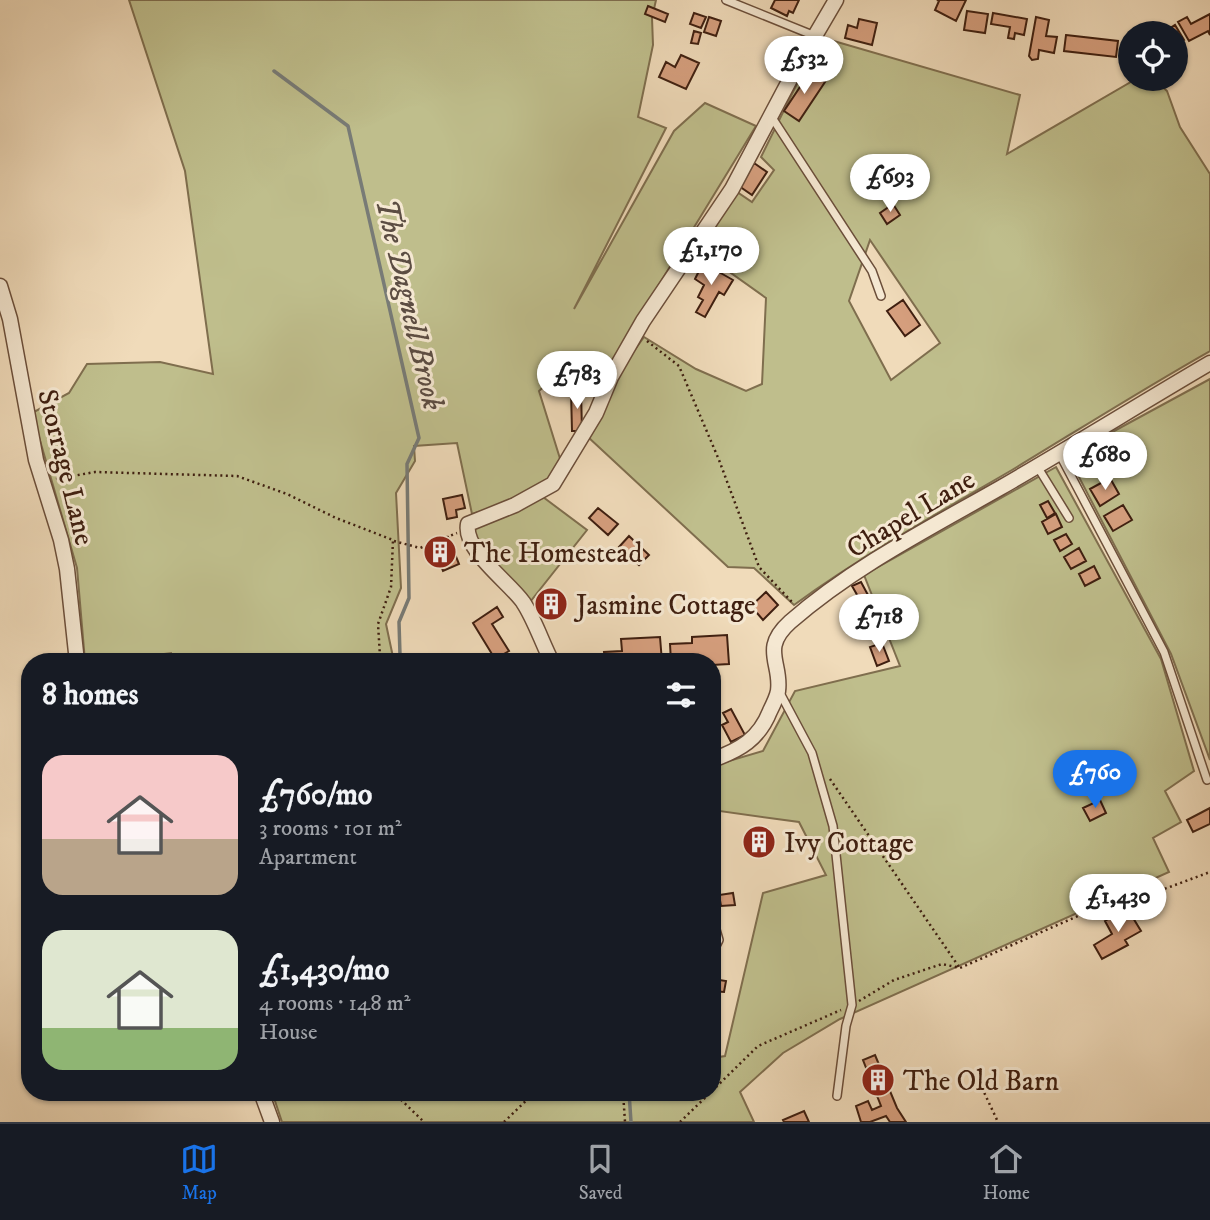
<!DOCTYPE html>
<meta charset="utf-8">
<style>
body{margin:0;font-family:"IM FELL DW Pica",serif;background:#20242c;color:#f1f3f6;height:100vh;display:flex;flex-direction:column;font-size:26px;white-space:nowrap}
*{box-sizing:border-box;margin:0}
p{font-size:23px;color:#9ea1a6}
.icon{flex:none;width:38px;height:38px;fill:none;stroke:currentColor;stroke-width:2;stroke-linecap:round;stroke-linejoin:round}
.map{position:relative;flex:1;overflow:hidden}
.details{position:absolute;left:21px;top:653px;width:700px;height:448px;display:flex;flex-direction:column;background:#171b24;border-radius:28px;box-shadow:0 2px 5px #0004}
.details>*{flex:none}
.fabs{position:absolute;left:1118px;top:21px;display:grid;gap:14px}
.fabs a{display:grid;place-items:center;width:70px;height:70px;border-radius:50%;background:#171b24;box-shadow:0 2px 5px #0004;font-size:35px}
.price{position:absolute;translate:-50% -60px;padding:0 16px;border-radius:24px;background:#fff;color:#222;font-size:23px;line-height:46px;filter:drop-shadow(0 2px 4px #0008)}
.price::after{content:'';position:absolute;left:50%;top:42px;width:21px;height:16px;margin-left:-10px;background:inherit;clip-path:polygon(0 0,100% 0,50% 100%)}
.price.current{background:#1a73e8;color:#fff}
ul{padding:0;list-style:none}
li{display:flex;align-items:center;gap:21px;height:175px;padding:0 21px}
li span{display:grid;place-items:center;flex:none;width:196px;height:140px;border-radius:21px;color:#555}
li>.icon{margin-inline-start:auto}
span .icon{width:84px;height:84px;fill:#fffc;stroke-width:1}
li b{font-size:30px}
h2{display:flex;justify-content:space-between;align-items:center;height:84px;padding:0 21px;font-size:30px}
.dock{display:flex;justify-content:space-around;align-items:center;height:98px;border-top:2px solid #363941;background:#171b24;font-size:19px;color:#9ea1a6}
.dock a{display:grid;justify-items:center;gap:4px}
.dock .current{color:#1a73e8}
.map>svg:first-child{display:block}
</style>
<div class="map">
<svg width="1210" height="1122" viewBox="0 0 1210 1122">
<rect width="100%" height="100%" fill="#f0dbba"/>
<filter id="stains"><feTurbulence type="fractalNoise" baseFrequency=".00286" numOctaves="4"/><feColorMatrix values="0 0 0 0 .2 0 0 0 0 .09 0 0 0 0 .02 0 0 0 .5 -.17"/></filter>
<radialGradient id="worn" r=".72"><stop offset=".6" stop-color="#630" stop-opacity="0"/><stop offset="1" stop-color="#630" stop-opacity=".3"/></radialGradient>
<path fill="#bfbe8c" stroke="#7f6e4e" stroke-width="2" fill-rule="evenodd" d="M129,0h527l-4,18 1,27 -15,72 28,11 -92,181 100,-178 31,-28 51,23 -156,255 -18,-4 -17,-10 -26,24 23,74c-23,28 -57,39 -90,49l-15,-71 -43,3 1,15 -19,32 5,95 -15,36 7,33 9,4 -230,1 -1,-9 -62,8h-24l-8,-93 -45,-155 37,-20 18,-29 73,-2 53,12 -28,-203z
M820,37l200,58 -13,59 129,-75h18l13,12 13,36 30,47v177c-67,38 -132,79 -198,119 -74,43 -149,85 -218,135l-40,-37 -26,-1 -140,-130 33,-68 23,-32 52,32 50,22 16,-7 4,-86 -66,-47 37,-59 15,10 22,-32 -13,-13zM870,240l70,103 -49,37 -42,-79z
M1210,379v381l-39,-106 -103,-198z
M1056,467l105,192 33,112 -29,20 16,31 -28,16 16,34 -329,147 -57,34 -43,39 14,30h-472l-10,-30h440v-34l13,-2 38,-163 63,-18 -27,-53 -87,-12v-44l51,-15 32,-60 105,-25 -36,-91z
M543,497l44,33 -57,72 -52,-57 -5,-19z"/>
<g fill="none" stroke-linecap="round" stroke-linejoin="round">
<path stroke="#787b76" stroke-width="3.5" d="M274,71l74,55 71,312 -12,26 2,134 -10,24 1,33 5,7
M629,1092l2,30"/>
</g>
<path fill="#d69f7e" stroke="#3f1f10" stroke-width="2" d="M775,0h24l-6,13 -4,-2 -2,5 -16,-8z
M937,0h29l-10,21 -21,-11 4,-9z
M648,6l20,8 -3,8 -20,-8z
M967,11l21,3 -3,19 -21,-3z
M694,13l12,4 -5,11 -11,-4z
M993,13l34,6 -3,16 -9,-2 -1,6 -6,-1 2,-11 -19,-3z
M1210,14v21l-2,-4 -19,10 -11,-19 9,-5 4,7z
M709,17l12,4 -5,15 -12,-4z
M1036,17l13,3 -3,16 11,1 -3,16 -15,-3 -1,9 -6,1 -3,-4z
M859,19l18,4 -5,22 -27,-7 3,-13 9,3z
M1164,25l3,5 8,-5 9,15 -8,5v-12h-18l-2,-3z
M694,31l7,2 -3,11 -7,-1z
M1066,35l52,6 -2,16 -52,-6z
M681,55l18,8 -13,26 -27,-12 7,-15 9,5z
M810,72l15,10 -26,39 -15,-10z
M754,163l13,9 -15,23 -13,-9z
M893,204l7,11 -13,9 -7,-11z
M703,263l30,17 -9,15 -5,-3 -14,25 -9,-5 7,-12 -5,-3 6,-12 -9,-6z
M903,300l17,25 -15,11 -18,-25z
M581,390l1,41h-10l-1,-40z
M1110,478l9,16 -19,12 -10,-17z
M462,495l3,13 -9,2 1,7 -10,2 -4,-20z
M1048,501l7,12 -8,5 -7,-13z
M1123,505l9,15 -19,11 -9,-15z
M598,508l20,16 -10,11 -19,-17z
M1056,514l6,13 -14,7 -6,-12z
M1066,534l6,10 -12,7 -6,-11z
M629,536l20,19 -10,10 -20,-18z
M448,537l11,27 -16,7 -5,-13 -8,3 -5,-7 1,-4 14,-6 -2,-4z
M1079,548l7,13 -15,8 -7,-12z
M1094,566l6,12 -15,8 -6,-12z
M861,582l15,28 -13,7 -8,-14 5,-3 -8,-14z
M553,591l11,15 -15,12 -12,-16z
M766,592l12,13 -15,15 -12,-14z
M497,607l6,10 -11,7 17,27 -14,8 -22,-36z
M727,635l2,29 -17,1v-3h-41l-1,-18 22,-1v-6z
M660,637l2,25h-57l-1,-10 18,-1 -1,-12z
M882,643l7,18 -12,5 -7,-19z
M731,709l14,26 -14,7 -9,-17 6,-3 -5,-9z
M1100,800l6,13 -16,8 -7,-13z
M1210,808v16l-17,8 -6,-12z
M754,828l17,6 -8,23 -17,-6z
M733,893l2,12 -14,1 -2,-11z
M1127,908l14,23 -16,9 3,5 -26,14 -8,-14 18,-11 -7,-13z
M713,979l13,2 -2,11 -12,-1z
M875,1055l22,53 9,14h-16l-4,-6 -16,6h-9l-5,-16 12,-5 4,9 9,-4 -18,-46z
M804,1111l5,11h-25l-1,-2z"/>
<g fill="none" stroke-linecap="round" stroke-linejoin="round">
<defs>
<path id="lane" d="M726,0l89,36
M771,116l101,155 9,25
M1059,453l105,199 43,128
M1037,466l32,52
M780,693l32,60 21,73 19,179 -6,21 -9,70
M712,916l7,24 -7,14"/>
<path id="street" d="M0,286l10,33 26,141 25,80 6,29 10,93
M552,662c-10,-19 -17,-42 -29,-60 -14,-20 -60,-52 -55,-78l47,-19 38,-21 43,-71 15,-36 32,-56 89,-132 63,-119 41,-70
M712,760c28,-10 47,-21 58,-49 3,-6 7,-14 8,-20 4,-28 -18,-42 12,-69 63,-55 138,-93 210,-134 71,-41 140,-84 210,-125
M261,1092l11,30"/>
</defs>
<use href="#lane" stroke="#6b4e3a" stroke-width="10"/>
<use href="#street" stroke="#6b4e3a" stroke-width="17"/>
<path stroke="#3f1f10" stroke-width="2.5" stroke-dasharray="2 3.5" stroke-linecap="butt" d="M647,341l32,25 40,94 40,107 33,35
M56,479l39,-7 142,4 50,18 49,24 57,22 -2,47 -13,37 2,32 6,6
M394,541l26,7 37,-15
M830,779l129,188
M859,1001l35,-21 48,-16 18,4 145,-64 62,-16 43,-16
M982,1088l16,34
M712,1091l46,-45 83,-36
M393,1092l31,30
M623,1092l2,30
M504,1122l31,-30
M680,1122l31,-30"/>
<use href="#lane" stroke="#f5e8d2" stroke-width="7"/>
<use href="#street" stroke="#f5e8d2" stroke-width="14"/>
</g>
<defs>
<symbol id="building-disc" viewBox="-11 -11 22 22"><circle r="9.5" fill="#8f2418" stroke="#f5e8d2"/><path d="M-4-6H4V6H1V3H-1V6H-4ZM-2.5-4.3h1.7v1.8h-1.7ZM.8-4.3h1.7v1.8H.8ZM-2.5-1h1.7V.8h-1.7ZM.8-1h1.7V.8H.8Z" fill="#fff"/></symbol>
</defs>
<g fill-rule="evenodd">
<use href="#building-disc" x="421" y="533" width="38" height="38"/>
<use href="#building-disc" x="532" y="585" width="38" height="38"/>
<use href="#building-disc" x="740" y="823" width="38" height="38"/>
<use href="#building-disc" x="859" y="1061" width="38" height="38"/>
</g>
<g text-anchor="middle" stroke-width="6" stroke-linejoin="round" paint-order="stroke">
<g font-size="28" fill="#3f1f10" stroke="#f5e8d2">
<text transform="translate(67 467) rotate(76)" y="10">Storrage Lane</text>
<text transform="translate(910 513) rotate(-31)" y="10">Chapel Lane</text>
</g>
<g font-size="28" fill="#3f1f10" stroke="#f5e8d2" text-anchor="start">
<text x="464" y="562">The Homestead</text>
<text x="576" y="614">Jasmine Cottage</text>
<text x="784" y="852">Ivy Cottage</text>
<text x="903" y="1090">The Old Barn</text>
</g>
<g font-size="30" font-style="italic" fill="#5c4d43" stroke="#f5e8d2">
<text transform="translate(410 304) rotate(77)" y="10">The Dagnell Brook</text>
</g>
</g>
<rect width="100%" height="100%" filter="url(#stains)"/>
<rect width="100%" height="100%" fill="url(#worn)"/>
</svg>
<div class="fabs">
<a><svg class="icon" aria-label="locate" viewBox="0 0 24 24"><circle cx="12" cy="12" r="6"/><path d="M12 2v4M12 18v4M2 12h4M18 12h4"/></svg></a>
</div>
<b class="price" style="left:804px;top:96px">£532</b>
<b class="price" style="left:890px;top:214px">£693</b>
<b class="price" style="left:711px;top:287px">£1,170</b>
<b class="price" style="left:577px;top:411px">£783</b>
<b class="price" style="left:1105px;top:492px">£680</b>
<b class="price" style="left:879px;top:654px">£718</b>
<b class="price current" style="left:1095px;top:810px">£760</b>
<b class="price" style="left:1118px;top:934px">£1,430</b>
<section class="details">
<h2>8 homes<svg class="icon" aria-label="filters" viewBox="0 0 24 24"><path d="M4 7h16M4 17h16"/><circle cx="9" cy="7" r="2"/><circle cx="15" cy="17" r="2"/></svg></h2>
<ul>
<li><span style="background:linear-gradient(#f6c9c9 60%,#b9a48a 0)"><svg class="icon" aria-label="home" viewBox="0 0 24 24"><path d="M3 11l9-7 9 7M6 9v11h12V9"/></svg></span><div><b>£760/mo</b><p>3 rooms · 101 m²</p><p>Apartment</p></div></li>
<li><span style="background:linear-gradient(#dfe7d0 70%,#8fb573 0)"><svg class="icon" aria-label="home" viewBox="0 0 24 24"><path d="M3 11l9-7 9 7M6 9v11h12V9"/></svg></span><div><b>£1,430/mo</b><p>4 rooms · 148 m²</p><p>House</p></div></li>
</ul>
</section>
</div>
<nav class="dock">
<a class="current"><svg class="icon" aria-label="map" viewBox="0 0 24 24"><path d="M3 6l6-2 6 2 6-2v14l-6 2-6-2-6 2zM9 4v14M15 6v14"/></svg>Map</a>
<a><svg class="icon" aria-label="saved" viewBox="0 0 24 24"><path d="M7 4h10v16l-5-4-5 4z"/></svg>Saved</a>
<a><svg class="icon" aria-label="home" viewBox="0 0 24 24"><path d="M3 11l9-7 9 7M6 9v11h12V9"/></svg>Home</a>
</nav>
